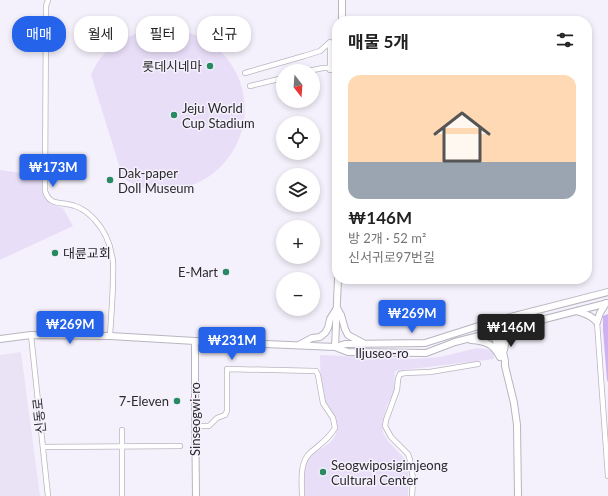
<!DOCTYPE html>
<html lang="ko">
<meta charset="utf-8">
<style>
body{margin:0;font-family:Lato,"Noto Sans KR",sans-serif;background:#f6f6f6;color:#222;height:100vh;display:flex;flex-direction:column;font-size:15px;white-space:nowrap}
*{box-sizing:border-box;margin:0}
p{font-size:13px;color:#767676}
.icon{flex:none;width:22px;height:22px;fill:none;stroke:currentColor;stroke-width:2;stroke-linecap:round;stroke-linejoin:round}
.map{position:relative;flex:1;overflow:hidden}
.sheet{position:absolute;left:332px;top:16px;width:260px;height:268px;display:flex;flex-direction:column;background:#fff;border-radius:16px;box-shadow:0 2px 6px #0003}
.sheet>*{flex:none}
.top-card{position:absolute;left:12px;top:16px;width:260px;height:36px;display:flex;gap:8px}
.needle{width:26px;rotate:163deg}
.tools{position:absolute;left:276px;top:64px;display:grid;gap:8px}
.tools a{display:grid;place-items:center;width:44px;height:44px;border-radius:50%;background:#fff;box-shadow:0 2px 6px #0003;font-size:20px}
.price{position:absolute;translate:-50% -34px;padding:0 9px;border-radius:4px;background:#2563eb;color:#fff;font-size:13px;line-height:26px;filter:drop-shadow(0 1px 2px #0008)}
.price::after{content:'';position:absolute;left:50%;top:24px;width:12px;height:9px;margin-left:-6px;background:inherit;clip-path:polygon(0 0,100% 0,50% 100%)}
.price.current{background:#222;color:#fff}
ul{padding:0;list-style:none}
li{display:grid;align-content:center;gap:8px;height:212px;padding:0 16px}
li span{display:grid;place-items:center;height:124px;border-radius:12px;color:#555}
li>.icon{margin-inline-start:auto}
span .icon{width:72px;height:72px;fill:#fffc;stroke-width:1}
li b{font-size:17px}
h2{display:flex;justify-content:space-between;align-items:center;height:48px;padding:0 16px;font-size:17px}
.pill{padding:0 14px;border-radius:16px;background:#fff;box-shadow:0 2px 6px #0003;font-size:14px;line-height:36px}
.pill.current{background:#2563eb;color:#fff}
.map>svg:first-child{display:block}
</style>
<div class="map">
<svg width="608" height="496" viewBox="0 0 608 496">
<rect width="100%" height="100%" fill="#f5f1fc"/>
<path fill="#eae3f5" d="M21,352l19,144h-40v-141z"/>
<path fill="#e9def8" d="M166,28c8,1 16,2 24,5 13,4 26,13 35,23 43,51 12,126 -53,134 -17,2 -35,-2 -49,-12l-32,-103c12,-31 43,-45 75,-47z
M0,170l42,6 4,23 5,5 12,4 10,18 -73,34z
M477,348l9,1 6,2 2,4v4l-99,12 -1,22 -7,12 -5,20 1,7 5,9 16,17 4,12v26h-103c0,-10 -2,-25 2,-34 6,-15 27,-13 30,-33 1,-13 -10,-17 -12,-28 -4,-15 -5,-31 -5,-46l93,4 27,-2z"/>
<path fill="#cdb1f3" d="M608,314v68l-1,-2 -4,-50v-14z"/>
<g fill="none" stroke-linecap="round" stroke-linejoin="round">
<defs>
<path id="street" d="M48,0l-2,6 -1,185c5,16 17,10 30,15 9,3 14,8 20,14 9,10 15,23 17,36 2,7 1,14 1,21 0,20 -2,39 -3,59
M308,71l15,-3h5l2,2h7
M245,73l59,-17 16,-5 10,-9v28
M250,86l33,-8
M597,322l11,154
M31,335l17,161
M195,426h14l8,-8 8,-3 2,-4v-42l89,2 2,4 5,28 10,15 2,10c-7,12 -15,16 -25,25 -11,10 -8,30 -8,43
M122,430v66
M43,447l137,-1
M412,496l1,-17 -3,-19 -2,-6 -17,-17 -6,-11 1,-6 11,-30 1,-11 2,-5 5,-1 25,-1 48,-8"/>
<path id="secondary" d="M342,21v-21
M337,308l4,7 4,14 3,6 15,8
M577,311c8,3 14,4 20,11
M496,320l9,41v5l9,37 3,22 1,71
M491,322l8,31
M597,322l3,-9 6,-10
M0,339l31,-4 79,1 85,5 140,6 10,-3 80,-1 66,-21 117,-30
M471,340c15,1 22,4 29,17
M195,341v60l1,95
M299,345l13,-7 8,-1 5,-4 3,-5 2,-9 7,-11
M335,347l13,5 78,1 29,-11 153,-39
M335,347l3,-68
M504,350c1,-13 10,-18 22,-22 3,-1 7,-1 10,-3 2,-1 3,-3 5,-4"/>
</defs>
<use href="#street" stroke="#b9b5bf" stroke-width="6"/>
<use href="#secondary" stroke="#b9b5bf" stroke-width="8"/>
<use href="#street" stroke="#fff" stroke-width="4.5"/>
<use href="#secondary" stroke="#fff" stroke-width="6"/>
</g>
<g fill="#288a63" stroke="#f5f1fc" stroke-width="1.5">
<circle cx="210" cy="66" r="4"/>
<circle cx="174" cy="115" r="4"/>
<circle cx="110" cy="180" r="4"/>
<circle cx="55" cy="253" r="4"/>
<circle cx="226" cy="272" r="4"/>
<circle cx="177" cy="401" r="4"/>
<circle cx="323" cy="472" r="4"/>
</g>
<g text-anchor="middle" stroke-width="3" stroke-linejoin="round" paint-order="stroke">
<g font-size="13" fill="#2b292d" stroke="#f5f1fc" text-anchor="start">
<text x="202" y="71" text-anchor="end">롯데시네마</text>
<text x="182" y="113">Jeju World<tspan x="182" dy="15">Cup Stadium</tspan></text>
<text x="118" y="178">Dak-paper<tspan x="118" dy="15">Doll Museum</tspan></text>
<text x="63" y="258">대륜교회</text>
<text x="218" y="277" text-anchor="end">E-Mart</text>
<text x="169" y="406" text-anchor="end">7-Eleven</text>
<text x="331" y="470">Seogwiposigimjeong<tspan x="331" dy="15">Cultural Center</tspan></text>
</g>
<g font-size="13" fill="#2b292d" stroke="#f5f1fc">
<text x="382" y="358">Iljuseo-ro</text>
<text transform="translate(39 416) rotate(-96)" y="5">신동로</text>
<text transform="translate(195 419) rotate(-90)" y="5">Sinseogwi-ro</text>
</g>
</g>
</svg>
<div class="tools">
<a><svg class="needle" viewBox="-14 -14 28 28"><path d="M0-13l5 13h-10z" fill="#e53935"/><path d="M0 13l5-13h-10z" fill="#767676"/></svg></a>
<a><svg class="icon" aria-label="locate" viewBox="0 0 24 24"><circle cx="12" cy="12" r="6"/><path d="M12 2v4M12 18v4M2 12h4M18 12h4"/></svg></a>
<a><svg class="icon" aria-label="layers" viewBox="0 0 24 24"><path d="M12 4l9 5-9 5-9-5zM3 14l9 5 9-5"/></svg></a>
<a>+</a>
<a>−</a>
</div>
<b class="price" style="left:53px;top:188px">₩173M</b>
<b class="price" style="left:412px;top:334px">₩269M</b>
<b class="price" style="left:70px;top:345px">₩269M</b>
<b class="price current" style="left:511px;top:348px">₩146M</b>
<b class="price" style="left:232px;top:361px">₩231M</b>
<div class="top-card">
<a class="pill current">매매</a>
<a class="pill">월세</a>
<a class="pill">필터</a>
<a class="pill">신규</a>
</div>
<section class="sheet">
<h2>매물 5개<svg class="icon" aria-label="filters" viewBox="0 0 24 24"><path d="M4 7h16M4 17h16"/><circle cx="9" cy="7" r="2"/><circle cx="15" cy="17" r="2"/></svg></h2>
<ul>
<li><span style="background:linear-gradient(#ffd9b3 70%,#9aa5b1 0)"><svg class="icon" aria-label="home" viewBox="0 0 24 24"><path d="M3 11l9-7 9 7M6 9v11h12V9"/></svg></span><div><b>₩146M</b><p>방 2개 · 52 m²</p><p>신서귀로97번길</p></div></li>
</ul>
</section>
</div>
